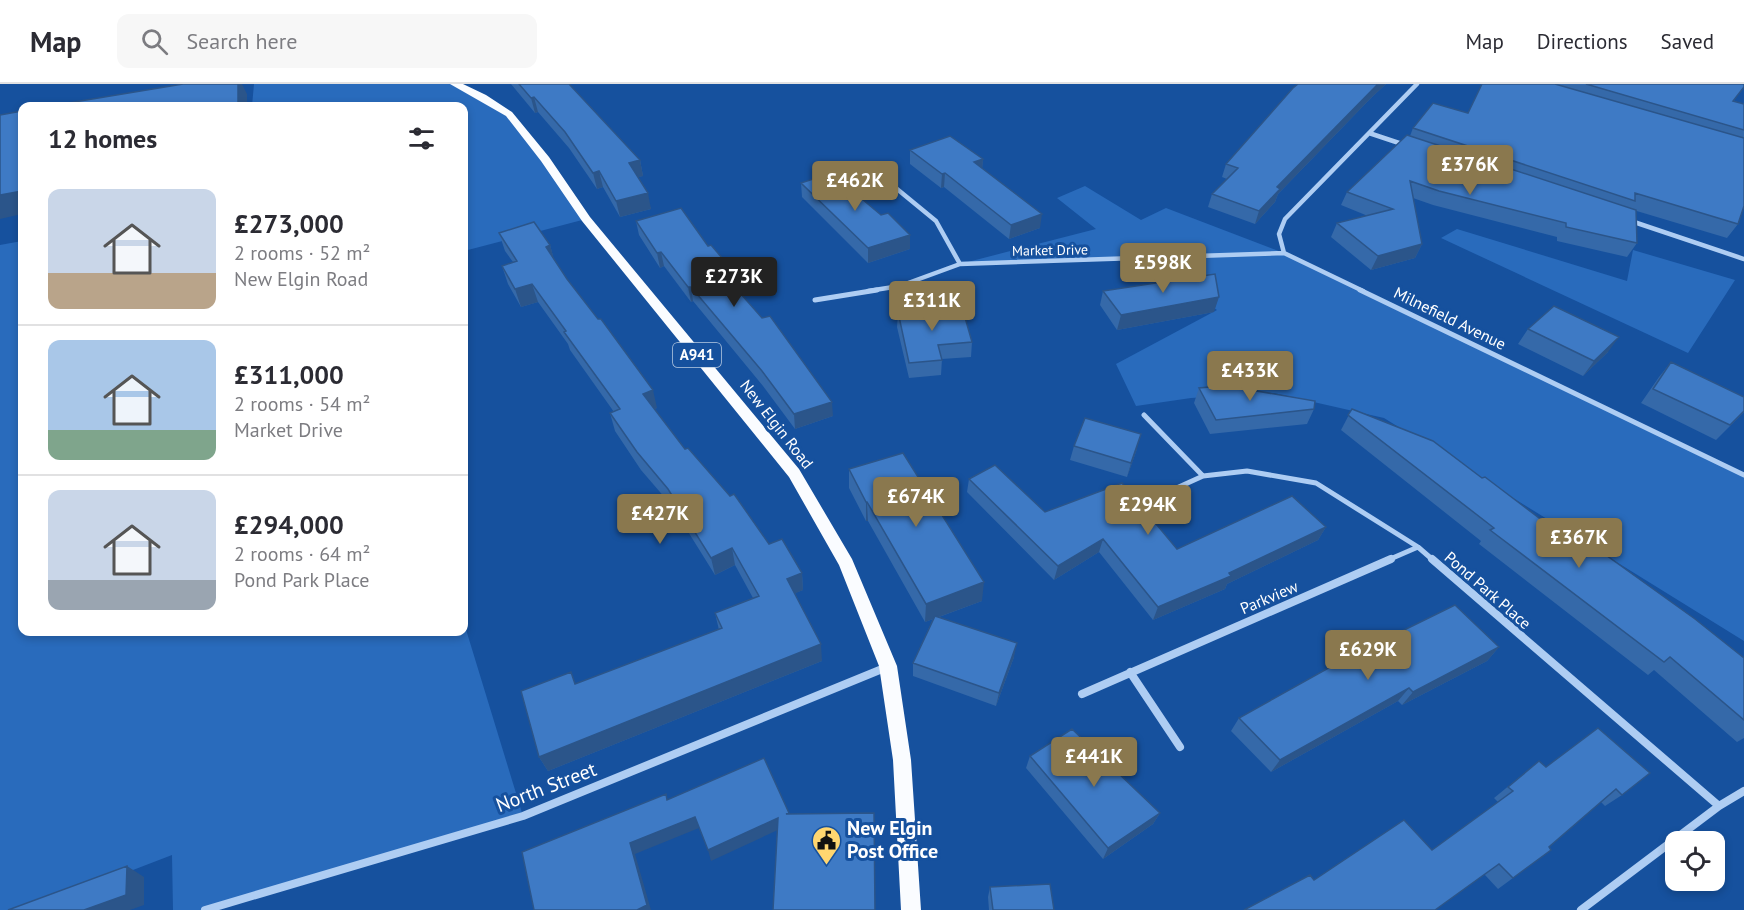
<!DOCTYPE html>
<meta charset="utf-8">
<style>
body{margin:0;font-family:"PT Sans",sans-serif;background:#f7f7f7;color:#2b2b33;height:100vh;display:flex;flex-direction:column;font-size:22px;white-space:nowrap}
*{box-sizing:border-box;margin:0}
p{font-size:20px;color:#7c7c81}
.icon{flex:none;width:33px;height:33px;fill:none;stroke:currentColor;stroke-width:2;stroke-linecap:round;stroke-linejoin:round}
.map{position:relative;flex:1;overflow:hidden}
.panel{position:absolute;left:18px;top:18px;width:450px;height:534px;display:flex;flex-direction:column;background:#fff;border-radius:12px;box-shadow:0 3px 9px #0003}
.panel>*{flex:none}
.fabs{position:absolute;left:1665px;top:747px;display:grid;gap:12px}
.fabs a{display:grid;place-items:center;width:60px;height:60px;border-radius:12px;background:#fff;box-shadow:0 3px 9px #0003;font-size:30px}
.price{position:absolute;translate:-50% -51px;padding:0 14px;border-radius:6px;background:#8a784e;color:#fff;font-size:20px;line-height:39px;filter:drop-shadow(0 2px 3px #0008)}
.price::after{content:'';position:absolute;left:50%;top:36px;width:18px;height:14px;margin-left:-9px;background:inherit;clip-path:polygon(0 0,100% 0,50% 100%)}
.price.current{background:#222;color:#fff}
ul{padding:0;list-style:none}
li{display:flex;align-items:center;gap:18px;height:150px;padding:0 30px}
li+li{border-top:2px solid #e1e1e2}
li span{display:grid;place-items:center;flex:none;width:168px;height:120px;border-radius:12px;color:#555}
li>.icon{margin-inline-start:auto}
span .icon{width:72px;height:72px;fill:#fffc;stroke-width:1}
li b{font-size:26px}
h2{display:flex;justify-content:space-between;align-items:center;height:72px;padding:0 30px;font-size:26px}
header{display:flex;align-items:center;gap:36px;box-sizing:border-box;height:84px;padding:0 30px;background:#fff;border-bottom:2px solid #e1e1e2}
header strong{font-size:28px}
nav{display:flex;gap:33px;margin-inline-start:auto;font-size:21px}
.search{width:420px;height:54px;background:#f7f7f7;display:flex;align-items:center;gap:15px;box-sizing:border-box;padding:0 21px;border-radius:12px;color:#7c7c81;font-size:22px}
.map>svg:first-child{display:block}
</style>
<header>
<strong>Map</strong>
<div class="search"><svg class="icon" aria-label="search" viewBox="0 0 24 24"><circle cx="10" cy="10" r="6"/><path d="M15 15l6 6"/></svg>Search here</div>
<nav><a>Map</a><a>Directions</a><a>Saved</a></nav>
</header>
<div class="map">
<svg width="1744" height="826" viewBox="0 0 1744 826">
<rect width="100%" height="100%" fill="#16519e"/>
<path fill="#296bbc" d="M254,0h199l56,30 77,105 -122,32v-145h-212z
M1085,102l56,34 25,-12 118,45 460,222v166l-360,-223 -110,-25 -83,5 -55,8 -20,-42 101,-54 -73,-50 -184,4 136,-35 -39,-31z
M1457,145l170,52 6,-31 102,30 -47,73 -247,-115z
M22,157v391h442v-9l59,193 -318,94h-32l-1,-55 -143,55h-29v-665z"/>
<g fill="none" stroke-linecap="round" stroke-linejoin="round">
<path stroke="#aecdf3" stroke-width="4.5" d="M1369,49l36,12
M869,82l67,55 24,43
M1628,136l116,39
M868,207l32,-5 60,-22 324,-11
M1363,207l-79,-38 -5,-19 6,-15 132,-135"/>
<path stroke="#aecdf3" stroke-width="5" d="M1360,206l384,185
M815,216l62,-10
M1144,331l59,61
M1159,412l44,-20 44,-5 69,12 102,64 15,13
M1388,476l30,-13"/>
<path stroke="#aecdf3" stroke-width="8" d="M1432,475l287,247
M1130,588l50,75
M1082,610l309,-135
M205,826l318,-94 364,-149
M1581,826l138,-104 25,-15"/>
<path fill="#fafcff" fill-rule="evenodd" d="M450,0h13l23,11 26,17 37,45 41,60 209,252 53,90 45,107 14,94 10,150h-20l-8,-150 -14,-94 -40,-101 -50,-88 -207,-256 -41,-60 -35,-45z"/>
</g>
<path fill="#3569a9" d="M511,0h58l71,76 3,16 -5,1 13,32 -31,8 -17,-30 -6,2 -28,-41 -31,-36 -3,1z
M1298,0h88l-16,15 -92,95 -3,8 -20,22 -47,-17 4,-13 15,-15 -5,-2 4,-13z
M1482,0h262l-10,17 10,3v102l-6,18 -11,14 -97,-29 7,34 -10,14 -70,-16v-4l-124,-32 -20,-7 9,46 -7,14 -44,12 -40,-33 6,-14 31,-7 -27,-11 6,-13 63,-56 3,-8 55,-15z
M910,66l73,9 -1,10 58,59 -31,11 -65,-52 -3,1 -31,-24z
M801,99l109,66 -42,14 -66,-66z
M636,137l72,25 26,26 1,15h-1l99,129 -38,13 -32,-43 -70,-85 -2,1 -27,-36 -4,2 -21,-33z
M499,149l51,12 4,15 13,19 90,129 -3,1 31,40 84,95 33,29 1,17 -8,3 27,68 -274,110 -9,-14 38,-74 142,-53 -4,-17 38,-15 -18,-33 -20,10 -43,-69 -31,-36 -26,-39 -5,-18 4,-1 -44,-62 -2,-6 -30,-42 -17,5 -13,-23 -6,-18 11,-4 -8,-11z
M1103,207l111,21 -97,18 -17,-25z
M898,228l74,30 -1,15 -29,2 -1,16 -32,3 -12,-51z
M1528,245l80,23 -25,24 -65,-32z
M1671,278l73,50 -28,28 -75,-37 18,-26z
M1199,304l46,1 69,20 -7,15 -97,10 -16,-31z
M1352,325l130,69 98,71 164,109v80l-7,4 -83,-72 -6,5 -169,-131 2,-3 -140,-111z
M1074,362l63,3 -10,28 -57,-17z
M849,385l133,132 -43,16 75,40 -18,49 -83,-30v-13l20,-44 -8,3 -57,-101h-2l-17,-33z
M969,395l76,33 132,37 149,-22 -8,13 -91,44 -2,5 -72,31 -54,-68 -45,28 -87,-88z
M1499,563l-12,14 -85,44 -4,-4 -127,71 -40,-41 8,-13z
M1598,644l24,67 -17,11 -4,-4 -88,76 -15,11 -13,-14 -171,5 118,-30 66,-48 -4,-4 45,-37 7,6z
M1030,672l130,57 -7,11 -50,35 -77,-91z
M990,803l64,23h-65l-1,-13z"/>
<path fill="#2b558a" d="M238,0h4l5,10v12h-25z
M1378,0h8l-16,15 -92,95 -3,8 -20,22 4,-13 18,-24z
M534,13l4,15 -3,1 -4,-15z
M983,75l-1,14 -8,-11z
M640,76l3,16 -11,3 -3,-16z
M599,87l4,16 -6,2 -4,-16z
M945,89l-1,14 -3,1 1,-14z
M22,107v23l-22,5v-24z
M648,109l3,16 -31,8 -4,-16z
M1042,130l-2,14 -31,11 2,-14z
M910,151v14l-42,14v-15z
M1422,160l-7,14 -44,12 7,-14z
M550,161l5,18 -9,-16z
M661,168l3,14 -4,2 -3,-15z
M734,188l1,15 -9,3 -2,-15z
M532,200l6,18 -17,5 -6,-18z
M688,203h3l2,14 -2,1z
M1219,213l-5,15 -97,18 4,-15z
M1619,253l-11,15 -25,24 11,-15z
M653,306l4,18 -9,4 -5,-18z
M832,318l1,14 -38,13 -1,-15z
M1141,350l-4,15 -10,28 4,-14z
M866,418h1l1,19h-2z
M1326,443l-8,13 -91,44 -2,5 -72,31 5,-13z
M1103,455l-4,13 -45,28 4,-14z
M732,464l3,17 -20,10 -4,-17z
M802,489l1,17 -14,6 -2,-17z
M984,498l-2,19 -57,21 1,-18z
M1017,559l-3,14 -18,49 3,-13z
M821,560l1,17 -274,110 -9,-14z
M1499,563l-12,14 -85,44 11,-13z
M1409,604l-11,13 -127,71 9,-12z
M1160,729l-7,11 -50,35 5,-11z
M695,733l4,11 -64,26 16,56h-14l-7,-67z
M778,734l2,11 -69,32 -3,-11z
M127,782l17,11v28l-14,5h-46z"/>
<path fill="#3e7ac5" stroke="#2b558a" stroke-width="1.5" d="M183,0h55v20l-16,2h-172z
M519,0h50l71,76 -11,3 19,30 -32,8 -17,-30 -6,2 -28,-41 -31,-35 -3,1z
M1298,0h80l-101,103 3,2 -21,22 -47,-17 26,-26 -12,-4 67,-76z
M1482,0h73l189,54v68l-6,18 -103,-31v8l-222,-73 20,-25 35,10z
M1586,0h158v3l-11,14 11,3v26z
M22,27v80l-22,4v-80z
M1407,51l229,75 1,33 -71,-16v-4l-127,-32 -29,-10 12,63 -44,12 -41,-33 56,-14 -46,-17z
M950,52l33,23 -9,3 68,52 -31,11 -66,-52 -3,1 -32,-24z
M831,89l50,42 7,-2 22,22 -42,13 -67,-65z
M681,124l27,38 3,-1 23,27 -10,3 38,43 8,-2 62,86 -38,12 -32,-43 -71,-84h-3l-27,-35 -4,1 -21,-32z
M534,138l16,23 -4,2 21,32 31,40h3l52,71 -10,4 42,55 3,-1 42,48 4,-2 35,50 13,-5 20,34 -15,6 34,65 -282,113 -18,-66 50,-19 4,12 147,-56 -7,-15 44,-17 -27,-48 -21,10 -43,-69 -31,-37 -27,-39 10,-4 -56,-77 2,-1 -34,-47 -17,5 -13,-23 15,-5 -18,-28z
M1215,190l4,23 -98,18 -18,-24z
M1554,222l65,31 -25,24 -66,-32z
M962,223l10,35 -34,3 4,15 -33,3 -11,-51z
M1671,278l73,35v14l-14,14 -77,-36z
M1242,300l3,5 70,12 -1,8 -98,11 -17,-32z
M1352,325l81,32 49,37 3,-1 95,72 9,-6 106,76 49,39v62l-74,-63 -6,5 -174,-132 4,-2 -146,-113z
M1085,334l56,16 -10,29 -57,-17z
M903,369l81,129 -58,22 -59,-102h-1l-17,-33z
M995,381l50,47 77,-29 55,66 115,-53 34,31 -97,46 2,3 -73,31 -55,-68 -45,27 -89,-87z
M1455,521l44,42 -86,45 -4,-4 -129,72 -41,-42 102,-57z
M935,532l82,27 -18,50 -86,-30z
M1598,644l52,45 -28,22 -6,-6 -67,58 2,3 -38,28 -14,-14 -64,46h-191l66,-35 4,5 90,-60 28,30 81,-59 -5,-4 31,-26 7,6z
M1072,645l88,84 -52,35 -78,-92z
M764,674l25,55 -3,1 88,-1 1,97h-102l5,-92 -70,32 -13,-33 -65,26 17,62 -10,5h-103l-12,-58 144,-58 1,6z
M127,782l-1,29 -42,15h-76z
M1050,800l4,26h-61l-3,-23z"/>
<defs>
<symbol id="civic-pin" viewBox="-11 -11 22 30"><path d="M0 17L-7.5 6A9.5 9.5 0 1 1 7.5 6Z" fill="#ffd670" stroke="#16519e"/><path d="M-.6-6.5H3V-4.5H.6V-3L4-1V1h2V6H-6V1h2V-1L-.6-3ZM-1.2 2.5V6h2.4V2.5Z" fill="#111"/></symbol>
</defs>
<g fill-rule="evenodd">
<use href="#civic-pin" x="810" y="740" width="33" height="45"/>
</g>
<g text-anchor="middle" stroke-width="6" stroke-linejoin="round" paint-order="stroke">
<g font-size="14" fill="#fff" stroke="#16519e">
<text transform="translate(1050 166) rotate(-1)" y="5">Market Drive</text>
</g>
<rect fill="#16519e" stroke="#b9cbe2" stroke-width="1.5" x="673" y="259" width="48" height="24" rx="4.5"/>
<g font-size="15" font-weight="bold" fill="#fff">
<text x="697" y="276">A941</text>
</g>
<g font-size="16" fill="#fff" stroke="#16519e">
<text transform="translate(1450 234) rotate(26)" y="6">Milnefield Avenue</text>
<text transform="translate(777 340) rotate(52)" y="6">New Elgin Road</text>
<text transform="translate(1488 506) rotate(41)" y="6">Pond Park Place</text>
<text transform="translate(1269 513) rotate(-23)" y="6">Parkview</text>
</g>
<g font-size="20" fill="#fff" stroke="#16519e">
<text transform="translate(546 703) rotate(-21)" y="7">North Street</text>
</g>
<g font-size="20" font-weight="bold" fill="#fff" stroke="#16519e" text-anchor="start">
<text x="847" y="751">New Elgin<tspan x="847" dy="23">Post Office</tspan></text>
</g>
</g>
</svg>
<div class="fabs">
<a><svg class="icon" aria-label="locate" viewBox="0 0 24 24"><circle cx="12" cy="12" r="6"/><path d="M12 2v4M12 18v4M2 12h4M18 12h4"/></svg></a>
</div>
<b class="price" style="left:1470px;top:112px">£376K</b>
<b class="price" style="left:855px;top:128px">£462K</b>
<b class="price" style="left:1163px;top:210px">£598K</b>
<b class="price current" style="left:734px;top:224px">£273K</b>
<b class="price" style="left:932px;top:248px">£311K</b>
<b class="price" style="left:1250px;top:318px">£433K</b>
<b class="price" style="left:916px;top:444px">£674K</b>
<b class="price" style="left:1148px;top:452px">£294K</b>
<b class="price" style="left:660px;top:461px">£427K</b>
<b class="price" style="left:1579px;top:485px">£367K</b>
<b class="price" style="left:1368px;top:597px">£629K</b>
<b class="price" style="left:1094px;top:704px">£441K</b>
<section class="panel">
<h2>12 homes<svg class="icon" aria-label="filters" viewBox="0 0 24 24"><path d="M4 7h16M4 17h16"/><circle cx="9" cy="7" r="2"/><circle cx="15" cy="17" r="2"/></svg></h2>
<ul>
<li><span style="background:linear-gradient(#c9d6e8 70%,#b9a48a 0)"><svg class="icon" aria-label="home" viewBox="0 0 24 24"><path d="M3 11l9-7 9 7M6 9v11h12V9"/></svg></span><div><b>£273,000</b><p>2 rooms · 52 m²</p><p>New Elgin Road</p></div></li>
<li><span style="background:linear-gradient(#a9c7e8 75%,#7fa58c 0)"><svg class="icon" aria-label="home" viewBox="0 0 24 24"><path d="M3 11l9-7 9 7M6 9v11h12V9"/></svg></span><div><b>£311,000</b><p>2 rooms · 54 m²</p><p>Market Drive</p></div></li>
<li><span style="background:linear-gradient(#c9d6e8 75%,#9aa5b1 0)"><svg class="icon" aria-label="home" viewBox="0 0 24 24"><path d="M3 11l9-7 9 7M6 9v11h12V9"/></svg></span><div><b>£294,000</b><p>2 rooms · 64 m²</p><p>Pond Park Place</p></div></li>
</ul>
</section>
</div>
